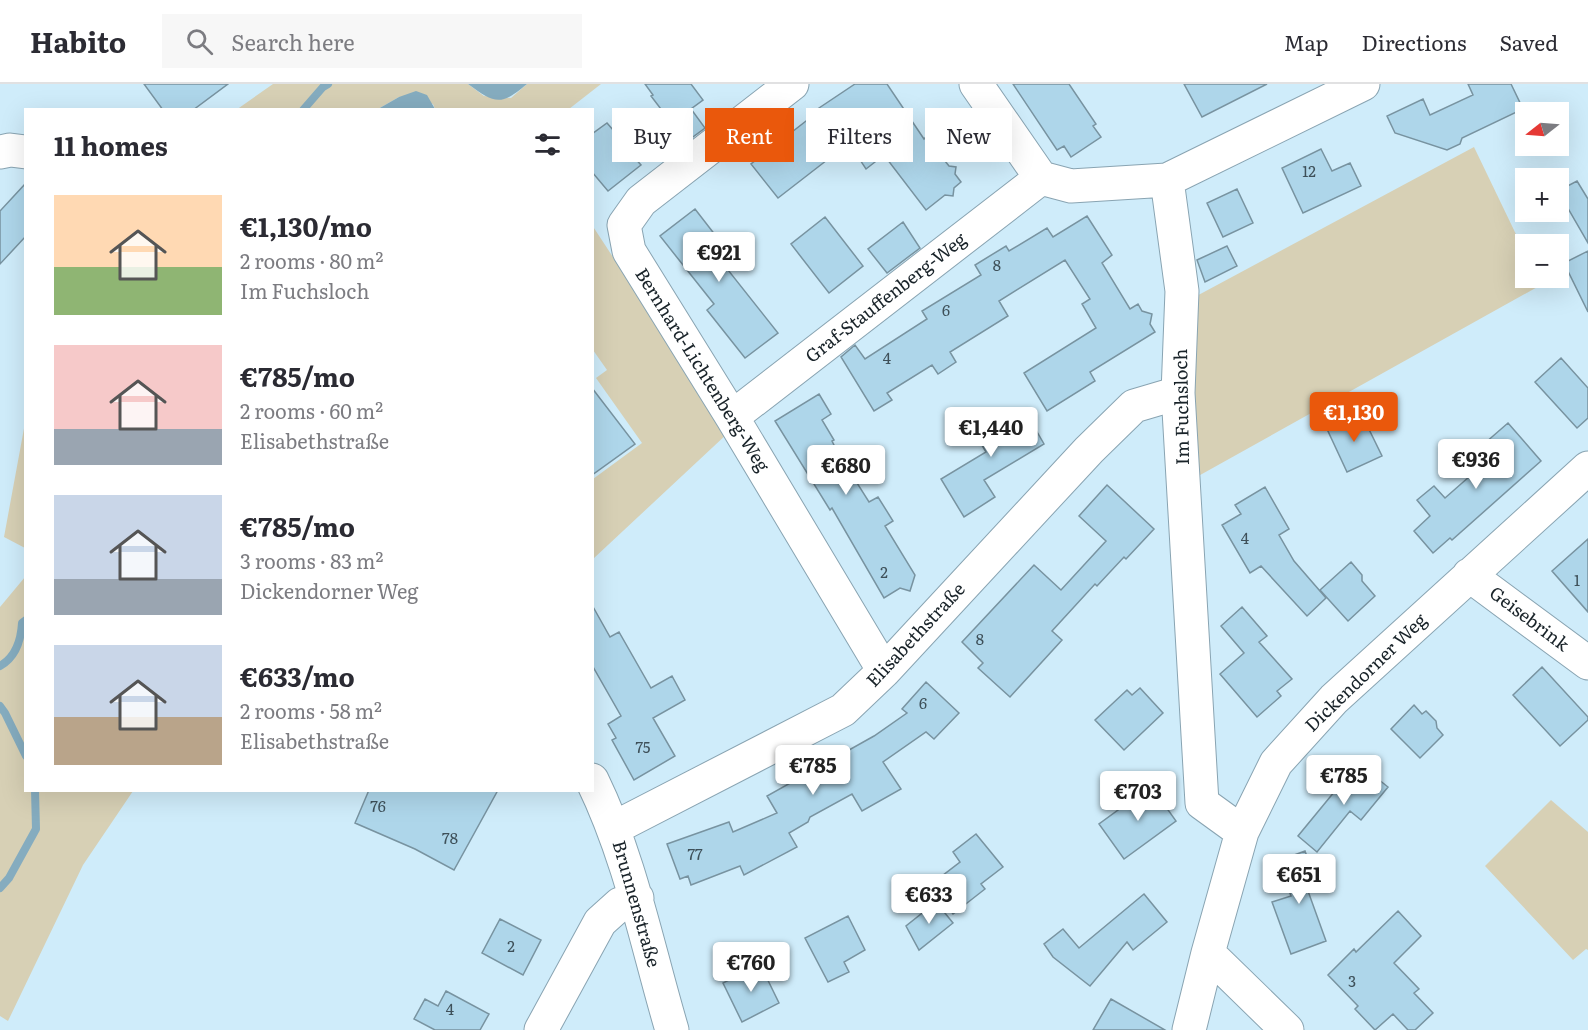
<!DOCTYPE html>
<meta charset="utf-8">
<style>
body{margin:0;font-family:Literata,serif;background:#f7f7f7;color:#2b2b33;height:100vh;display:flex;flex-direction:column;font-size:22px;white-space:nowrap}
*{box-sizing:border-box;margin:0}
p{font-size:20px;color:#7c7c81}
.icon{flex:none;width:33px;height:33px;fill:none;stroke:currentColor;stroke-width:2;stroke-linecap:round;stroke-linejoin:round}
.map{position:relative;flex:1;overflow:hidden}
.panel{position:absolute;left:24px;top:24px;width:570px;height:684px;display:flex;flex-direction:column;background:#fff;border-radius:0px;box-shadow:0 6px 24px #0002}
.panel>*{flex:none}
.top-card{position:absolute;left:612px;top:24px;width:570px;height:54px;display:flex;gap:12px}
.needle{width:39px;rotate:253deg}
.buttons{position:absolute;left:1515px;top:18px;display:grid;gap:12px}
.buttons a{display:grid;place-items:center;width:54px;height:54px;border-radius:0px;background:#fff;box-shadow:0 6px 24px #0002;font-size:30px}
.price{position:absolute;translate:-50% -51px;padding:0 14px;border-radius:6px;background:#fff;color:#222;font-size:20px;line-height:39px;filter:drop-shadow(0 2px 3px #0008)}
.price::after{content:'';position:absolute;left:50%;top:36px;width:18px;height:14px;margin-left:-9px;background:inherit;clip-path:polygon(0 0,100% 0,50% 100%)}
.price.selected{background:#ea580c;color:#fff}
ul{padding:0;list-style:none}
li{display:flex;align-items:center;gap:18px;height:150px;padding:0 30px}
li span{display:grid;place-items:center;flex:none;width:168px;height:120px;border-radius:0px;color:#555}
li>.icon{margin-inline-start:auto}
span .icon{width:72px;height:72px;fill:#fffc;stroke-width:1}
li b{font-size:26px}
h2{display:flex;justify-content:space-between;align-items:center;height:72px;padding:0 30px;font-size:26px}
.pill{padding:0 21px;border-radius:0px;background:#fff;box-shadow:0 6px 24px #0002;font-size:21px;line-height:54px}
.pill.selected{background:#ea580c;color:#fff}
header{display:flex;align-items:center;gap:36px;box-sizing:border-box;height:84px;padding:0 30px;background:#fff;border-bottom:2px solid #e1e1e2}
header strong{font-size:28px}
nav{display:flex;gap:33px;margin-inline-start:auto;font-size:21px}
.search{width:420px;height:54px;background:#f7f7f7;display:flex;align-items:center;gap:15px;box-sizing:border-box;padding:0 21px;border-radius:0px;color:#7c7c81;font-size:22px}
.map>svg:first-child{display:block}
</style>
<header>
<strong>Habito</strong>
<div class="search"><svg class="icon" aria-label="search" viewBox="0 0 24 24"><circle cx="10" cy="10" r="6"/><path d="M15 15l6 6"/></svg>Search here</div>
<nav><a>Map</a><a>Directions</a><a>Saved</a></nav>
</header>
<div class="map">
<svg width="1588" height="946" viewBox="0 0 1588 946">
<rect width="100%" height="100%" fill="#cfecfa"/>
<path fill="#d7d0b5" d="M273,0h195l16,12 27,2 16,-14h74l-32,25h-134l-2,-5 -34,-7 -21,12 -142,1z
M1474,63l51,106 1,25h11l4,7 -348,194 -2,-180z
M592,141l136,208 -135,126v-80l49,-36 -46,-65 11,-8 -14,-20z
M25,339v125l-21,-11z
M25,493l1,213 107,1 -50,74 -75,156 -8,-5v-409z
M1551,716l37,32v118l-2,-1 -13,11 -88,-94z"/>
<path fill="#85acbf" d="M468,0h59c-26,22 -32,20 -59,0z
M416,7l11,4 8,14h-57l21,-12z"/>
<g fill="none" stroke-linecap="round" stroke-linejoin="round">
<path stroke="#85acbf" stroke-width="8" d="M303,26l20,-23 5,-3
M0,582c16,-9 21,-26 22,-43l4,-3
M0,622l5,7 21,43
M0,804l9,-10 27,-49 -1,-39"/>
</g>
<path fill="#aed6ea" stroke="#7893a0" stroke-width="1.5" d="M144,0h84l-35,26h-30z
M645,0h46l12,16 -12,9 14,19 -19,14 -35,-46 2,-1z
M855,0h32l37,55 2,-2 23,29 7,1 -1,7 6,8 -7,6 -1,8 -8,-1 -19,15 -42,-55 -18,14 -17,-26 -71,55 -27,-34 64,-50 -2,-2z
M1013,0h56l27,40 -3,2 8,11 -30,20 -7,-11 -7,4z
M1184,0h83l-65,33z
M1468,0h43l12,25 -61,29 -2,6 -13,6 -52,-17 -8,-17 36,-17 7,16 43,-20z
M607,39l7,8 22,3 -3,22 8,9 -33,26 -16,-19v-38z
M1321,65l11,22 18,-8 11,23 -58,27 -21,-45z
M1577,97l11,18v44l-30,-52z
M26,99v53l-26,28v-53z
M1237,105l16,34 -30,14 -16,-34z
M695,125l38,49 -9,7 54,68 -33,25 -38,-48 7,-6 -54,-68z
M1087,132l25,39 -10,8 28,46 8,-5 4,7 10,3 -2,10 5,8 -65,40 5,9 -48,30 -23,-38 72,-45 -14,-24 8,-5 -25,-39 -66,41 9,15 -58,36 6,10 -18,12 -6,-9 -45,28 5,7 -18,11 -33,-54 14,-12 10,14 62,-40 -5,-8 59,-36 -6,-10 31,-19 3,5 38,-23 6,9z
M825,133l38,49 -34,27 -38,-49z
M903,138l17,26 -33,25 -19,-24z
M1227,162l10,20 -32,16 -8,-22z
M1588,167v61l-24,-49z
M1561,274l27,30v30l-11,10 -42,-46z
M592,304l43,56 -43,31z
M819,310l12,20 -9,6 12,20 -2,1 6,12 31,49 9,-5 15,24 -8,5 30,49 -5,16 -10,-3 -16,10 -52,-90 -2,2 -55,-89z
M988,326l10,17 27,-16 19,33 -60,36 11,17 -31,20 -23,-38 45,-27 -18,-31z
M1361,329l21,43 -35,16 -20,-43z
M1508,339l33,38 -89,79 -2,-2 -17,15 -19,-22 16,-15 -13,-16 17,-14 11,12 50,-44 -10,-11z
M1107,401l47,44 -28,30 -2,-2 -27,29 -2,-2 -43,47 10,9 -52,57 -32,-29 5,-5 -21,-21 72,-77 27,25 45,-49 -27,-25z
M1265,403l24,42 -10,6 15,26 32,37 -19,18 -46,-50 -11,7 -28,-48 19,-11 -6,-9z
M1588,455v73l-36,-41z
M1351,478l11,13v6l13,15 -27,25 -28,-31z
M592,521l18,32 9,-5 32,56 21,-12 13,24 -32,18 22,38 -41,24 -22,-40 4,-2 -8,-14 13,-8 -29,-51z
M1242,523l25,29 -8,6 33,37 -15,12 4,5 -24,21 -37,-43 24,-21 -23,-27z
M1542,583l46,50v3l-28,26 -47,-51z
M926,598l33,31 -25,26 -8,-7 -43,30 18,27 -39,22 -10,-17 -42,23 -2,5 -19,11 8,14 -53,28 -4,-9 -49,19 -3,-9 -8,3 -13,-35 62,-22 4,10 44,-19 -10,-17 107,-60 33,-23 -5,-4z
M1140,604l23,25 -39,37 -29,-30 32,-30 5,5z
M1414,621l8,9 4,-3 10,10 1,7 6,7 -23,23 -29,-29z
M1358,679l30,24 -27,33 -11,-9 -33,41 -19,-16z
M1151,702l25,35 -52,38 -25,-35z
M369,706h129l-44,80 -39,-21 -60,-26z
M976,750l27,33 -22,17 4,5 -32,25 -18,-24 11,-9 -4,-5 18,-14 -7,-10z
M1305,767l13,36 -10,4 18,50 -35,13 -19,-52 19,-6 -13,-35z
M1144,810l23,28 -34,28 -6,-8 -37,44 -37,-29 -9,-13 19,-15 16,19z
M936,818l17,21 -34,27 -13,-24z
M1398,827l23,25 -27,27 25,26 -5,4 19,20 -18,17h-7l-15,-16 -18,16 -20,-21 3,-3 -30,-31 26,-26 2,3z
M848,832l17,34 -21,12 5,10 -21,10 -23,-44z
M500,835l41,21 -18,35 -41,-22z
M760,880l19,39 -37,19 -19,-39z
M446,907l43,23 -9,16h-45l-21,-11 11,-20 13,7z
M1111,915l54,31h-72z"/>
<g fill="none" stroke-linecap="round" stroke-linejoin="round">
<defs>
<path id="minor" d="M792,0l-151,117 -17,24 5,26 103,166 152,254
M976,0l65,94 30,8 96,-6
M0,68l10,-2 16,2
M732,333l309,-239
M1469,491l119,88
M592,696c39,80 55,166 80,250
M614,744l229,-118 41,-39 205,-221 45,-44 44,-13
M1242,748l-40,-29 -24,-410 4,-102 -15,-111 196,-96
M1208,869l79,77
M541,946l59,-108 20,-18 17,-6
M1189,946l19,-77 34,-121 34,-69 58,-64 254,-231"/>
</defs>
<use href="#minor" stroke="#89a4b2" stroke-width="35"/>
<use href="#minor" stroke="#fff" stroke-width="33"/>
</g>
<g text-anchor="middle" stroke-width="4.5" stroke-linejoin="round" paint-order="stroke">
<g font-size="15" fill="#3e5059">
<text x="1309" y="93">12</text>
<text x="997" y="187">8</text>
<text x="946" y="232">6</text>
<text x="887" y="280">4</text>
<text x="1245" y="460">4</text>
<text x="884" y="494">2</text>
<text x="1577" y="502">1</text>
<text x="980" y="561">8</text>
<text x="923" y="625">6</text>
<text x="643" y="669">75</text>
<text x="378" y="728">76</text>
<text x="450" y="760">78</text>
<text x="695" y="776">77</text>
<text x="511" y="868">2</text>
<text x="1352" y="903">3</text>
<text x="450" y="931">4</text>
</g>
<g font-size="18" fill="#192329" stroke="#fff">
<text transform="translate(886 214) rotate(-38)" y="6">Graf-Stauffenberg-Weg</text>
<text transform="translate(702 286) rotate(58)" y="6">Bernhard-Lichtenberg-Weg</text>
<text transform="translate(1182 323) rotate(-91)" y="6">Im Fuchsloch</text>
<text transform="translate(1529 535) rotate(37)" y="6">Geisebrink</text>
<text transform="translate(916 551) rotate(-47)" y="6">Elisabethstraße</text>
<text transform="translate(1366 589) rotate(-44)" y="6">Dickendorner Weg</text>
<text transform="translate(636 820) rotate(74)" y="6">Brunnenstraße</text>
</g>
</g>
</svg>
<div class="buttons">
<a><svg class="needle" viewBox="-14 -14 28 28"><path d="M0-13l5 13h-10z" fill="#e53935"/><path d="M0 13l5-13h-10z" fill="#7c7c81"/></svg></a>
<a>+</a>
<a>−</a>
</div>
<b class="price" style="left:719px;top:199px">€921</b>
<b class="price selected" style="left:1354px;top:359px">€1,130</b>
<b class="price" style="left:991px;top:374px">€1,440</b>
<b class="price" style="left:1476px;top:406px">€936</b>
<b class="price" style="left:846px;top:412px">€680</b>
<b class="price" style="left:813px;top:712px">€785</b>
<b class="price" style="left:1344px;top:722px">€785</b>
<b class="price" style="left:1138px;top:738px">€703</b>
<b class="price" style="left:1299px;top:821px">€651</b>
<b class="price" style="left:929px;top:841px">€633</b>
<b class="price" style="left:751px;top:909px">€760</b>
<div class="top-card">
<a class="pill">Buy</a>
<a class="pill selected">Rent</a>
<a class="pill">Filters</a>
<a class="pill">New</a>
</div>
<section class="panel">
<h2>11 homes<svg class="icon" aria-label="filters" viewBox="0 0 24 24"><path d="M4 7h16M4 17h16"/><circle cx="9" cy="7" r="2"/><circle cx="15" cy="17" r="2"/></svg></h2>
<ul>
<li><span style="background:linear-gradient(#ffd9b3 60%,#8fb573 0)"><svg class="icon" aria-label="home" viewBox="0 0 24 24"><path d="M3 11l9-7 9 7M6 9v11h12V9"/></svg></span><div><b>€1,130/mo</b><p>2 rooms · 80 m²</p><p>Im Fuchsloch</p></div></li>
<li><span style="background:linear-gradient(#f6c9c9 70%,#9aa5b1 0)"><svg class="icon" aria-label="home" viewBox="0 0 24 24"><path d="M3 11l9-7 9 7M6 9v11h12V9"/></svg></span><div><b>€785/mo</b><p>2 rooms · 60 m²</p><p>Elisabethstraße</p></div></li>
<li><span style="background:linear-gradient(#c9d6e8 70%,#9aa5b1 0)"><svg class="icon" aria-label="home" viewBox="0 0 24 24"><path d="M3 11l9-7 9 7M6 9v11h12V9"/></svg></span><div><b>€785/mo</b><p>3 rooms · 83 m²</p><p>Dickendorner Weg</p></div></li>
<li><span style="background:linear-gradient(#c9d6e8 60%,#b9a48a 0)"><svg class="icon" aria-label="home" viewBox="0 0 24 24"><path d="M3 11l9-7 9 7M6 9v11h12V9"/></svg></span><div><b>€633/mo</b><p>2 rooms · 58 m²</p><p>Elisabethstraße</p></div></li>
</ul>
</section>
</div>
